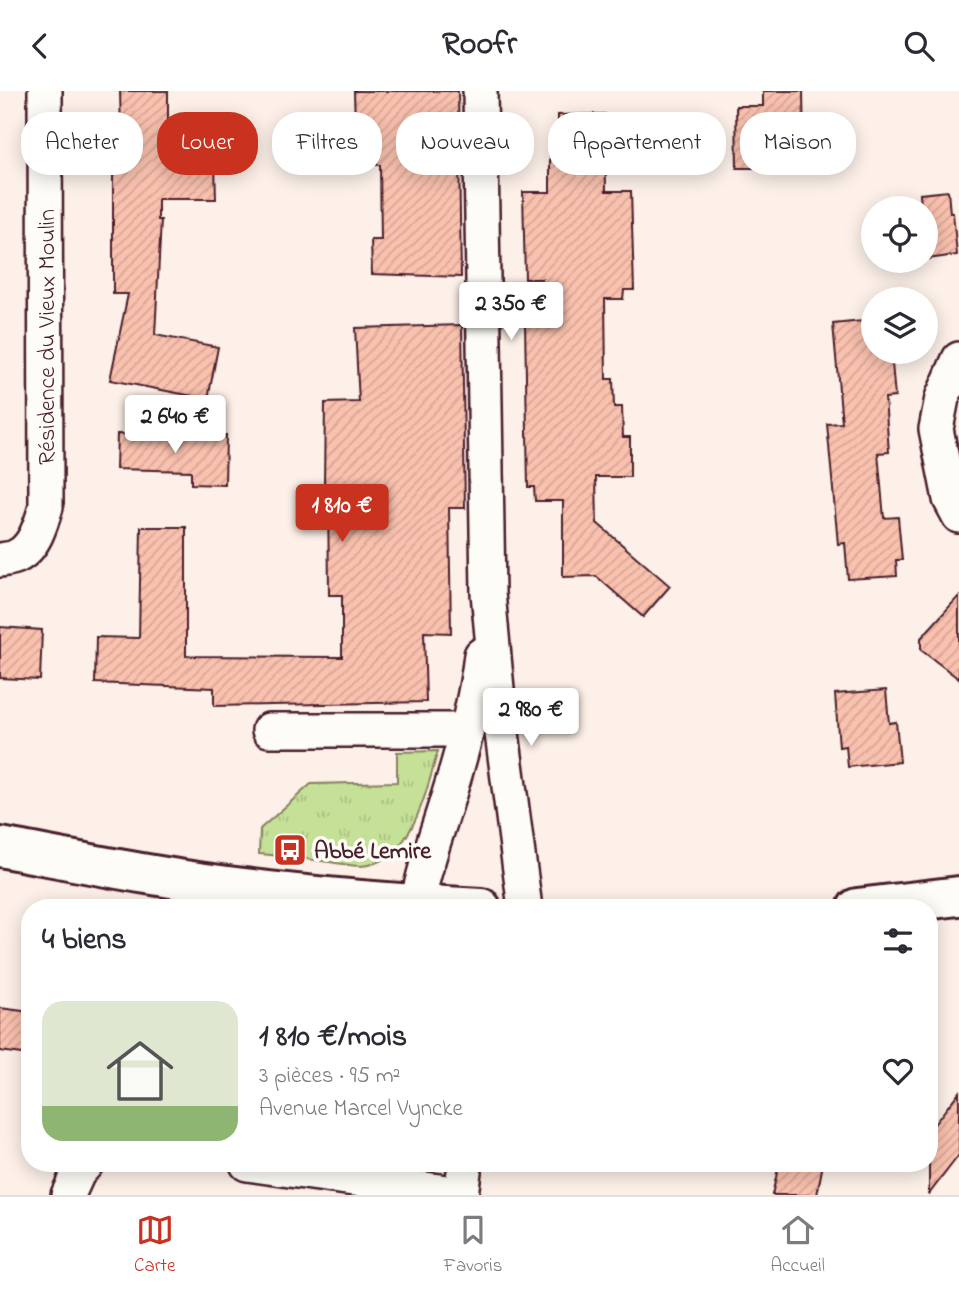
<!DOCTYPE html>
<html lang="fr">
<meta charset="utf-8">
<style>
body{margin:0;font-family:"Indie Flower",sans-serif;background:#f2f2f3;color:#2b2b33;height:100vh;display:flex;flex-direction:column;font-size:26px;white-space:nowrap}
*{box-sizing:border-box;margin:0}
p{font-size:23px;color:#7c7c81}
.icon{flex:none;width:38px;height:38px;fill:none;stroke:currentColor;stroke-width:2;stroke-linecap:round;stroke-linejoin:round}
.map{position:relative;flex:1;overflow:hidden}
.panel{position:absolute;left:21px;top:808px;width:917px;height:273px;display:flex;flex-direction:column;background:#fff;border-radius:28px;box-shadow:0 4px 18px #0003}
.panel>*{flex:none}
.hud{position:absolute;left:21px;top:21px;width:917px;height:63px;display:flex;gap:14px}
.buttons{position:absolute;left:861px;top:105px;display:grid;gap:14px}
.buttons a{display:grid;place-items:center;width:77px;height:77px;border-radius:50%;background:#fff;box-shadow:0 4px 18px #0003;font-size:35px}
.price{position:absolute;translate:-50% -60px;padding:0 16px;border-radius:7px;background:#fff;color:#222;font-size:23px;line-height:46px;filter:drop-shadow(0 2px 4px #0008)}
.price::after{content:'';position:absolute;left:50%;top:42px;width:21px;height:16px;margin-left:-10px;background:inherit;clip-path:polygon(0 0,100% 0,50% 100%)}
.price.active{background:#c8321e;color:#fff}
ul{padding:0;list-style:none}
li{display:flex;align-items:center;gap:21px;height:175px;padding:0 21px}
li+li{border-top:2px solid #e1e1e2}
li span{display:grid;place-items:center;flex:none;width:196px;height:140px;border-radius:21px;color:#555}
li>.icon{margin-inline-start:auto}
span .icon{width:84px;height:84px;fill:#fffc;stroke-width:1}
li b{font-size:30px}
h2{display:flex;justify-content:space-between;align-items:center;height:84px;padding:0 21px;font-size:30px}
.chip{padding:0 24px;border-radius:28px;background:#fff;box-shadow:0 4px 18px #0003;font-size:24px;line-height:63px}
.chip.active{background:#c8321e;color:#fff}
header{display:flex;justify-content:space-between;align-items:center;height:91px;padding:0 21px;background:#fff;font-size:32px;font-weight:700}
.menu{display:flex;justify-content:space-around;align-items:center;height:98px;border-top:2px solid #e1e1e2;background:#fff;font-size:19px;color:#7c7c81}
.menu a{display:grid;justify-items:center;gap:4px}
.menu .active{color:#c8321e}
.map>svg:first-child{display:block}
</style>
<header><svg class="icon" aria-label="back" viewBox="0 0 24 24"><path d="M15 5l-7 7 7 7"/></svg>Roofr<svg class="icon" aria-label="search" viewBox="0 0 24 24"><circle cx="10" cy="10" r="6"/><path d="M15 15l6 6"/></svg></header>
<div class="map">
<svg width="959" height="1104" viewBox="0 0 959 1104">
<defs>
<pattern id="grass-tufts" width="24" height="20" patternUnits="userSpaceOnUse" patternTransform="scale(1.75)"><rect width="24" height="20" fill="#c5e097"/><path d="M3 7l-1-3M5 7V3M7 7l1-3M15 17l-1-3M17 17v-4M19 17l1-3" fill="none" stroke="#abc082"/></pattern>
<pattern id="building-hatch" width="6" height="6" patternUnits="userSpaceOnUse" patternTransform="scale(1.75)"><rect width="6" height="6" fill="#f9c1ae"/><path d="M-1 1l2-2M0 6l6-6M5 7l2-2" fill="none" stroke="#d7a596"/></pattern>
</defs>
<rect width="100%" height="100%" fill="#fcf0e8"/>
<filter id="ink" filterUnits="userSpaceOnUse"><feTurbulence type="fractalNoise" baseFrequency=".0143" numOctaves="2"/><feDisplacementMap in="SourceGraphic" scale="14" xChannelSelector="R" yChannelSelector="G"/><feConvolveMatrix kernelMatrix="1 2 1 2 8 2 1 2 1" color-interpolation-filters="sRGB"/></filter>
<g filter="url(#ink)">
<path fill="url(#grass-tufts)" stroke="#888061" stroke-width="2" d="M438,660c-12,39 -25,111 -77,115 -10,0 -22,-3 -32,-4 -23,-3 -47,-6 -70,-8l1,-25 51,-45 86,-2v-30z"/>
<path fill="url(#building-hatch)" stroke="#4a1f2b" stroke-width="2" d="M120,0h48v40h7v32h40l1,36h-58v21h3l-6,115 63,12 -10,52 -98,-19 18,-86h-15v-164h8z
M354,0h104l3,186 -89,-3 -1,-34h10l-1,-75h-3l-1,-27h-7v-14h-14z
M763,0h40l1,59h-39v18h-28l-1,-62h27z
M605,23l1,77h25l3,99h-10l-1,9h-18l1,80h7l1,28h8l1,30h7v40h-34l1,46 73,63 -27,31 -47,-41 -33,1v-76h-28l-1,-14h-6l-3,-164 17,-1v-43h-17l-2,-87h27v-49l8,-1v-27z
M948,100l2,22h3l4,42 -30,4 -1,-51h-5l-1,-14z
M873,229v32h18l4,45 -10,1 4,54 -11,1 6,65 14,-1 4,43h-6l1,16 -49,3 -3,-36 -7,1 -11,-120 15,-1 -9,-99z
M462,234l3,183h-16l2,125 -27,-1 2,70 -212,4v-18l-119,-5 1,-46 43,1 2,-111h45v129l156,1v-62h-13l-1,-109h-4l1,-83 34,-1 -4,-74z
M117,343l109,1 -1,50 -34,-1v-13l-75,-2z
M959,505v83l-38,-29v-12z
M0,536l42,3 -2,50 -40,-2z
M886,599l3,33 7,-1 4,40 -52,5 -2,-21 -7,1 -4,-53z
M0,917l30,4v43l-30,-4z
M959,1001v63l-30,39v-63z
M779,1073h44l-6,31h-45z"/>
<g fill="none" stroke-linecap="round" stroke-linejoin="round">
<defs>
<path id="street" d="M480,0l8,502 11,117 26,198
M959,268l-17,39 -6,31 14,70 9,17
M0,469c5,-1 12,-1 17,-4 17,-8 24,-32 29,-49l-1,-416
M269,639h198
M417,814c6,-34 18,-66 28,-98 16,-50 30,-101 36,-152
M247,1073l214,30
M68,1104l10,-22 8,-9
M461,1104l4,-31"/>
<path id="primary" d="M0,756c49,9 98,19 147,27 110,19 223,28 334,34
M857,817l102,-12"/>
</defs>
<use href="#street" stroke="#4a1f2b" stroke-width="38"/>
<use href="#primary" stroke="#4a1f2b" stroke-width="44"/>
<use href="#street" stroke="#fdfcf7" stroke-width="33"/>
<use href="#primary" stroke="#fdfcf7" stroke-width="38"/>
</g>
</g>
<defs>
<symbol id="bus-square" viewBox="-11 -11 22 22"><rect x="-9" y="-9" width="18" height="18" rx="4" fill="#c8321e" stroke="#fdfcf7"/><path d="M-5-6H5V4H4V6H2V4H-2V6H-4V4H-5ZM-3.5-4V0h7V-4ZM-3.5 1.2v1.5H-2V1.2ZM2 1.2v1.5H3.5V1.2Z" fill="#fff"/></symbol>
</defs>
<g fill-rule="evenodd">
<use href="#bus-square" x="271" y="740" width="38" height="38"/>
</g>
<g text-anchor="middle" stroke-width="7" stroke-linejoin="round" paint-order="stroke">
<g font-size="24" fill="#4a1f2b" stroke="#fdfcf7">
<text transform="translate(46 246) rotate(-90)" y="8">Résidence du Vieux Moulin</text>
</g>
<g font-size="24" font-weight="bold" fill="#4a1f2b" stroke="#fdfcf7" text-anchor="start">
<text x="314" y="767">Abbé Lemire</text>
</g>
</g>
</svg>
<div class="buttons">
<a><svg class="icon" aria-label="locate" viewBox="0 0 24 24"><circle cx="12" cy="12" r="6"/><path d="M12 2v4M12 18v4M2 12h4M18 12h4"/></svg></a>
<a><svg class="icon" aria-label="layers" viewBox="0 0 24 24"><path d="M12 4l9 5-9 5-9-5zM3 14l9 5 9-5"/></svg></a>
</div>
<b class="price" style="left:511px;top:251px">2 350 €</b>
<b class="price" style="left:175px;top:364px">2 640 €</b>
<b class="price active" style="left:342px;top:453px">1 810 €</b>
<b class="price" style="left:531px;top:657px">2 980 €</b>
<div class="hud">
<a class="chip">Acheter</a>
<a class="chip active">Louer</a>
<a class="chip">Filtres</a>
<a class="chip">Nouveau</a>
<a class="chip">Appartement</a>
<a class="chip">Maison</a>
</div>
<section class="panel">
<h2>4 biens<svg class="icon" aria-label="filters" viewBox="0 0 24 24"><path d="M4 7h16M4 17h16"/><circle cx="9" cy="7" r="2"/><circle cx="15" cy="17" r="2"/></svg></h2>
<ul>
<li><span style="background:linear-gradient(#dfe7d0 75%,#8fb573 0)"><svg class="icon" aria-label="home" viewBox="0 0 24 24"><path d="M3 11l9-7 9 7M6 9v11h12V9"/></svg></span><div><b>1 810 €/mois</b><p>3 pièces · 95 m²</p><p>Avenue Marcel Vyncke</p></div><svg class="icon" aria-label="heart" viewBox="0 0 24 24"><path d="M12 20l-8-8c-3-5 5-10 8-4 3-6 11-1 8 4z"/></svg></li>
</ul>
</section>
</div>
<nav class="menu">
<a class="active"><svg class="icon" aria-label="map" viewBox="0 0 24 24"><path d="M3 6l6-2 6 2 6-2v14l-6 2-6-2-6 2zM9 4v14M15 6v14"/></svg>Carte</a>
<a><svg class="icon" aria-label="saved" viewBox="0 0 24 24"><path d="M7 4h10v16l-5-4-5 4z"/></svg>Favoris</a>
<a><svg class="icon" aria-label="home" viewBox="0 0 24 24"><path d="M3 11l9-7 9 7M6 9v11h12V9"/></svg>Accueil</a>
</nav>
